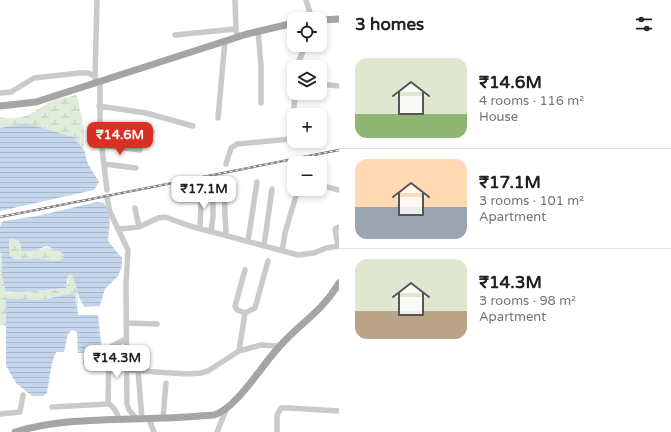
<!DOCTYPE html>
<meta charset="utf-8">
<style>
body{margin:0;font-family:"Varela Round",sans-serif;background:#f6f6f6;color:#202124;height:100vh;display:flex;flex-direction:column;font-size:15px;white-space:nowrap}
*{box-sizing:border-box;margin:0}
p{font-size:13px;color:#757577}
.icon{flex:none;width:22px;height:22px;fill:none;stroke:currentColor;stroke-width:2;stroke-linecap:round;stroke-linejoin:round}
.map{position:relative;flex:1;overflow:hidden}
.details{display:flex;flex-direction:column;background:#fff;width:332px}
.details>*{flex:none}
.tools{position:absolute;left:287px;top:12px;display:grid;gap:8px}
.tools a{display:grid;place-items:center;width:40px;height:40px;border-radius:8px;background:#fff;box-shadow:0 2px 6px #0003;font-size:20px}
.price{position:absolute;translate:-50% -34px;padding:0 9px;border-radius:8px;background:#fff;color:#222;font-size:13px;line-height:26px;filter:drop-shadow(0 1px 2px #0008)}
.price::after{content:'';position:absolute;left:50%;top:24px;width:12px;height:9px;margin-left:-6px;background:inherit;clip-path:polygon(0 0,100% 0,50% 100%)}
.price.current{background:#d93025;color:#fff}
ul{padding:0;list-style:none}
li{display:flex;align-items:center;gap:12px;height:100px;padding:0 16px}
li+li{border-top:1px solid #e0e0e0}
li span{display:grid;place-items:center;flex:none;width:112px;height:80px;border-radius:12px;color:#555}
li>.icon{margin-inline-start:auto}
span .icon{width:48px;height:48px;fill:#fffc;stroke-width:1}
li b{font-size:17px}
h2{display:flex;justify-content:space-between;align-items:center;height:48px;padding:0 16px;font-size:17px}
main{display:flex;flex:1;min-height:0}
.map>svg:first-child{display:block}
</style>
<main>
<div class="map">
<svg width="339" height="432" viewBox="0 0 339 432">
<defs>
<pattern id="wetland-marsh" width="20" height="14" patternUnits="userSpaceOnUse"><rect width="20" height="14" fill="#e0ecda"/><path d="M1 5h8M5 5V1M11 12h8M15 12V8" fill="none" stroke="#c0cbbb"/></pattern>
<pattern id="water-rules" width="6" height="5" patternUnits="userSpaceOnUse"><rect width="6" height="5" fill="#c5d6ec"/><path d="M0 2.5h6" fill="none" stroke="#aab8cb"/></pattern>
</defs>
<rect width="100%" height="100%" fill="#fff"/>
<path fill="url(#wetland-marsh)" d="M76,95l2,4 6,30v21l-10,-13 -48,-14 -26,5v-11c28,5 32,-7 55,-17 6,-2 14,-3 21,-5z
M8,238l10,1 3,6 12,6c15,-5 21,-6 33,6 -7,7 -20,2 -29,1 -8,0 -16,2 -23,1l-6,-4z
M0,252l2,2v22l5,17 52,-4 9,-5v-9l2,-1 3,2c3,9 6,18 5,28l-2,-1 -1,-8 -2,-2 -32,7 -35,-2v28l-6,-1z"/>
<path fill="url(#water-rules)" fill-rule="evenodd" d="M26,123l48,14 10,13 4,14 11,18 -5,8 -94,21v-83z
M97,202l7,1c9,14 5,22 4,38l14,17v8l-4,10 -13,13 -5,17 -16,1 -5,-10 -6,-21 -3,-2 -2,1 -2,13 -42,4h-18l-4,-16v-22l-2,-2v-26l3,-5 34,-5zM9,238l9,2 3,5v6h12l14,-5 14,6 4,5c-7,7 -19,2 -28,1 -8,0 -16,2 -23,1l-5,-4c1,-6 -1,-11 0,-17z
M73,293l2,2 1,8 1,1 1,11h20l4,37 -24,1 -1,-21 -5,-2 -4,4 -4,18h-8l-4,11 -5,30 -4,3h-11l-16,-13 -10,-17v-68l35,2z"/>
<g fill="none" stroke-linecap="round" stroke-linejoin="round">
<path stroke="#cacaca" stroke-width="5.5" d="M235,0l1,30
M306,0l6,19
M258,31l3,35v37
M175,35l60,-6 4,8
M296,67l10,-22
M95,78l2,-78
M100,81v50l7,59
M320,84l19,2
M0,93l11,-1 23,-14 45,-5h9l6,3
M99,106l47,7 47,13
M218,118l7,-77
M100,126l52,6
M102,145l38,5
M104,164l32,4
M226,164l5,-16 6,-4 53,-5 2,-2 3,-44
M199,184l2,18 -1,26
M320,185l19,5
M107,197l3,15 18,38 -2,34 1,120 2,6 8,9
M225,200c-1,12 1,23 1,35
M135,208l4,19
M119,229l20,-2 19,-9 7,-1 25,9 108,29 16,-2 12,-5 13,-2
M211,231l2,-15v-26
M248,241l9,-59
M264,246l8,-57
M338,246l-3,-17 4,-2
M282,251l3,-18 13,-44
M245,270l-10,36 2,4 8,3
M126,323l31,1
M239,351l6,-38 10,-5 13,-47
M86,362l5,6h4l4,-13 13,-9
M127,370l60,4 14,-1 7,-2 31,-20 22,-6 18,1
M138,370l4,49
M52,407l56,-3
M0,414l20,-2 3,-17
M163,418l3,-35
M119,419c-2,-7 -5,-12 -11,-16l1,-50 3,-7 14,-7
M149,419l5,13
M217,432l9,-22
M277,432v-17l4,-7h8l50,3"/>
<path stroke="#a5a5a5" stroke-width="7" d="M320,20l19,-1
M0,106l36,-4 211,-68 47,-11
M15,432c47,-14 98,-12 147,-14 17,0 35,-2 52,-3 23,-7 47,-49 65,-68 21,-24 43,-35 60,-64"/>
<defs>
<path id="rail" d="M0,217l339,-67"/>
</defs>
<use href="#rail" stroke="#828282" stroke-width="2.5"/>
<use href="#rail" stroke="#fff" stroke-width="1" stroke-dasharray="3" stroke-linecap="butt"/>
</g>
</svg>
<div class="tools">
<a><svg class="icon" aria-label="locate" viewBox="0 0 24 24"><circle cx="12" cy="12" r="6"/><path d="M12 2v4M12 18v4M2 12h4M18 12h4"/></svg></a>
<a><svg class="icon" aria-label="layers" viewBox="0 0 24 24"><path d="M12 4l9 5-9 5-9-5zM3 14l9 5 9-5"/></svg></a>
<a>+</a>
<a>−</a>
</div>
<b class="price current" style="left:120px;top:156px">₹14.6M</b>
<b class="price" style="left:204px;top:210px">₹17.1M</b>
<b class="price" style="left:117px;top:379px">₹14.3M</b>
</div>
<section class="details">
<h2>3 homes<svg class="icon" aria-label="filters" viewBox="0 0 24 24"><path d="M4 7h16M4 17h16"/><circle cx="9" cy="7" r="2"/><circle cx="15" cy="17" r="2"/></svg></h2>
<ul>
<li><span style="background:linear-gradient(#dfe7d0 70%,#8fb573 0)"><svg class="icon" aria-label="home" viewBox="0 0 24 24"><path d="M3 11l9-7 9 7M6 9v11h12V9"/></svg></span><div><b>₹14.6M</b><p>4 rooms · 116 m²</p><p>House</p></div></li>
<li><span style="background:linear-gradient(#ffd9b3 60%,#9aa5b1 0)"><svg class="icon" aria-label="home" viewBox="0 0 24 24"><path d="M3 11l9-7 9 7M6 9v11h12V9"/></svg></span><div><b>₹17.1M</b><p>3 rooms · 101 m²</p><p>Apartment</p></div></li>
<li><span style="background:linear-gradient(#dfe7d0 65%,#b9a48a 0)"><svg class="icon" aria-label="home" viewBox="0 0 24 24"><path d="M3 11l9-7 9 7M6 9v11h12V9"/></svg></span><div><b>₹14.3M</b><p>3 rooms · 98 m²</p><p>Apartment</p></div></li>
</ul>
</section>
</main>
